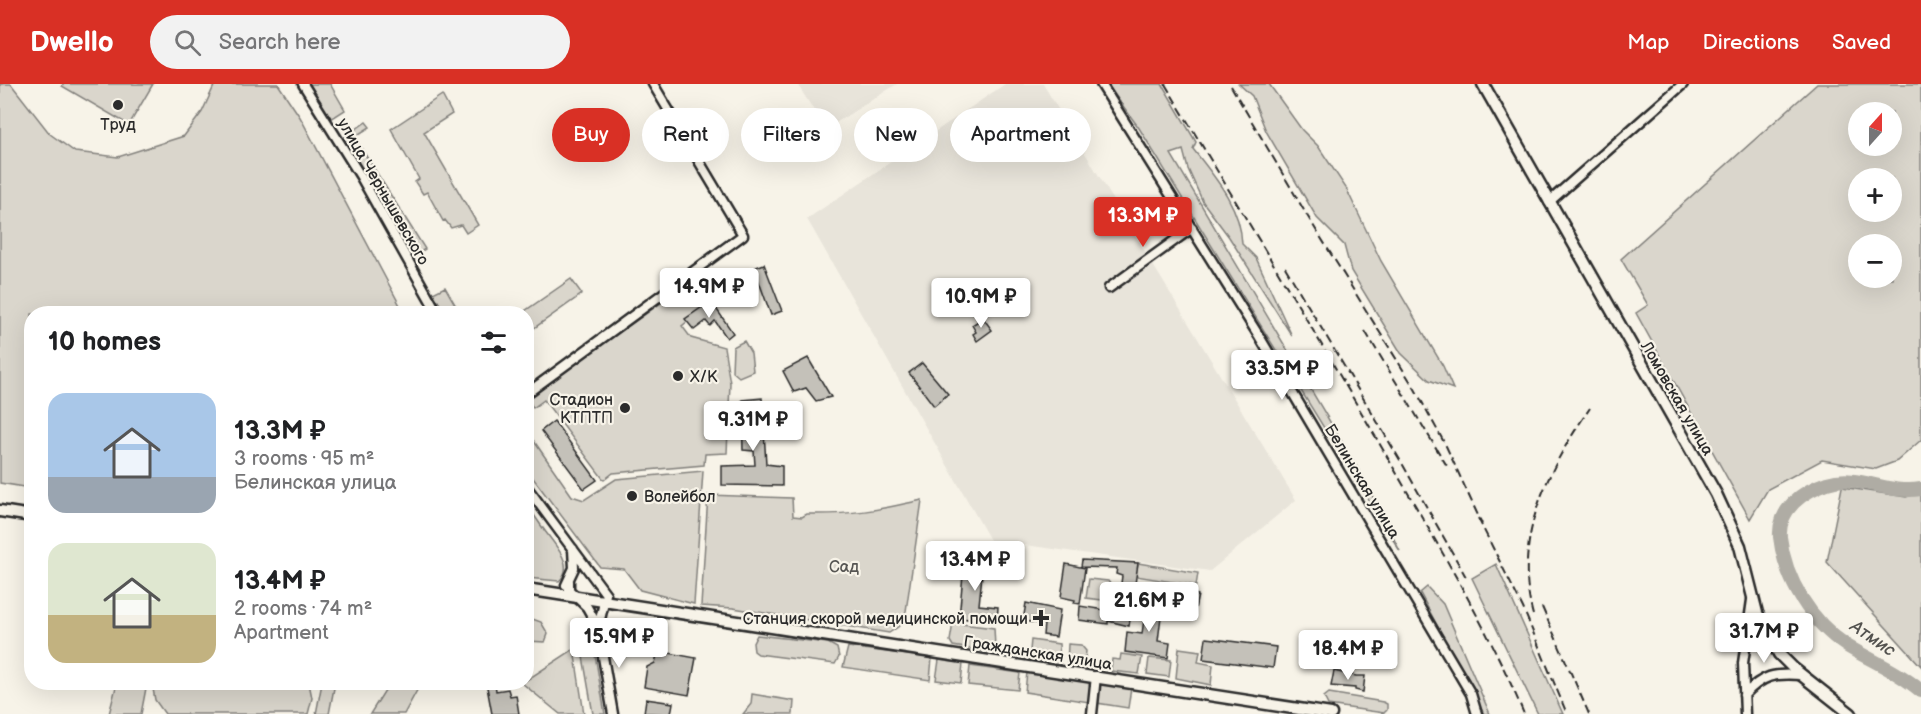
<!DOCTYPE html>
<meta charset="utf-8">
<style>
body{margin:0;font-family:"Balsamiq Sans",sans-serif;background:#f2f2f2;color:#202124;height:100vh;display:flex;flex-direction:column;font-size:22px;white-space:nowrap}
*{box-sizing:border-box;margin:0}
p{font-size:20px;color:#757577}
.icon{flex:none;width:33px;height:33px;fill:none;stroke:currentColor;stroke-width:2;stroke-linecap:round;stroke-linejoin:round}
.map{position:relative;flex:1;overflow:hidden}
.panel{position:absolute;left:24px;top:222px;width:510px;height:384px;display:flex;flex-direction:column;background:#fff;border-radius:24px;box-shadow:0 6px 24px #0002}
.panel>*{flex:none}
.guide{position:absolute;left:552px;top:24px;width:570px;height:54px;display:flex;gap:12px}
.needle{width:39px;rotate:21deg}
.fabs{position:absolute;left:1848px;top:18px;display:grid;gap:12px}
.fabs a{display:grid;place-items:center;width:54px;height:54px;border-radius:50%;background:#fff;box-shadow:0 6px 24px #0002;font-size:30px}
.price{position:absolute;translate:-50% -51px;padding:0 14px;border-radius:6px;background:#fff;color:#222;font-size:20px;line-height:39px;filter:drop-shadow(0 2px 3px #0008)}
.price::after{content:'';position:absolute;left:50%;top:36px;width:18px;height:14px;margin-left:-9px;background:inherit;clip-path:polygon(0 0,100% 0,50% 100%)}
.price.selected{background:#d93025;color:#fff}
ul{padding:0;list-style:none}
li{display:flex;align-items:center;gap:18px;height:150px;padding:0 24px}
li span{display:grid;place-items:center;flex:none;width:168px;height:120px;border-radius:18px;color:#555}
li>.icon{margin-inline-start:auto}
span .icon{width:72px;height:72px;fill:#fffc;stroke-width:1}
li b{font-size:26px}
h2{display:flex;justify-content:space-between;align-items:center;height:72px;padding:0 24px;font-size:26px}
.pill{padding:0 21px;border-radius:27px;background:#fff;box-shadow:0 6px 24px #0002;font-size:21px;line-height:54px}
.pill.selected{background:#d93025;color:#fff}
header{display:flex;align-items:center;gap:36px;box-sizing:border-box;height:84px;padding:0 30px;background:#d93025;color:#fff}
header strong{font-size:28px}
nav{display:flex;gap:33px;margin-inline-start:auto;font-size:21px}
.search{width:420px;height:54px;background:#f2f2f2;display:flex;align-items:center;gap:15px;box-sizing:border-box;padding:0 21px;border-radius:33px;color:#757577;font-size:22px}
.map>svg:first-child{display:block}
</style>
<header>
<strong>Dwello</strong>
<div class="search"><svg class="icon" aria-label="search" viewBox="0 0 24 24"><circle cx="10" cy="10" r="6"/><path d="M15 15l6 6"/></svg>Search here</div>
<nav><a>Map</a><a>Directions</a><a>Saved</a></nav>
</header>
<div class="map">
<svg width="1921" height="630" viewBox="0 0 1921 630">
<rect width="100%" height="100%" fill="#f7f3e8"/>
<filter id="ink" filterUnits="userSpaceOnUse"><feTurbulence type="fractalNoise" baseFrequency=".0167" numOctaves="2"/><feDisplacementMap in="SourceGraphic" scale="12" xChannelSelector="R" yChannelSelector="G"/><feConvolveMatrix kernelMatrix="1 2 1 2 8 2 1 2 1" color-interpolation-filters="sRGB"/></filter>
<g filter="url(#ink)">
<path fill="#e8e4da" d="M797,0h100l-71,45z
M1005,0h38l253,416 -86,71 -220,-31 -183,-321z"/>
<path fill="#dad6cc" stroke="#82807c" stroke-width="1.5" fill-rule="evenodd" d="M0,0h11l39,50 25,18 43,5 66,-21 18,-24 13,-28h63l22,33 104,196 -372,1 -1,174 -31,-5z
M63,0h90l-24,41 -67,-39z
M309,0h21l15,26 -14,9z
M1107,0h55l34,58 -3,7c22,28 48,58 49,95l14,14 36,78 -63,-99 -26,-35 -15,-33 -5,-19 -12,4 193,325 36,72 -261,-423z
M1239,0h30l33,46 16,16 28,42 35,73 62,105 10,23 -24,-9 -28,-27 -50,-82 -7,-26 -27,-27 -51,-87 -14,-35z
M1817,0h104v356l-24,21 -21,8 -54,-9 -54,29 -18,30 -114,-206 12,-8 -27,-46zM1892,28v34h-34v-34zM1892,94v34h-34v-34zM1858,160h34v34h-34z
M442,11l10,19 -28,18 54,93 -12,8 -5,-8 -10,3 -6,-8 -2,1 -16,-29 -4,2 -8,-12 4,-3 -28,-50z
M366,38l4,5 -16,10 71,112 -14,9 -69,-119z
M571,195l11,15 -55,39 -1,-19 -4,-1z
M688,200l16,24 -22,18 9,12 33,9 6,36 -3,70 -22,1 -1,11 -91,8 -9,7 -60,-80 -11,8 -6,-10z
M445,203l15,26h-15l-12,-20z
M744,257l7,12 2,18 -14,6 -7,-6 1,-24z
M527,347l45,65 12,4 32,-21 87,-8 -9,133 -54,-14 -16,-21 -24,-2 -73,-97z
M1842,403l64,10 15,-4v173l-94,-104z
M708,411l84,3 1,18 9,1 5,-3c45,1 71,-4 115,-14l-17,118 -7,9 -9,6 -156,-25 -32,-2z
M526,420c8,10 14,21 22,31 9,13 27,31 11,46l-32,-3z
M1138,479l60,10 -2,13 -60,-10z
M1496,480l67,150h-25l-66,-136z
M1089,495l19,2 4,5 -2,15 -24,-3z
M1427,503l16,17 47,110h-6l-64,-121z
M527,533l14,5 7,12 -3,8 -18,-1z
M953,539l41,5 1,19 -6,5 -36,-6 -3,-5z
M757,551l71,8 9,5 2,9 -4,7 -77,-10 -4,-3 -1,-8z
M1031,556l28,4 1,22 -31,-5z
M593,559l12,71h-12l-12,-69z
M1068,560l13,1 5,6 -2,17 -17,-3z
M848,563l84,11 -2,22 -87,-13z
M1179,564l21,3 -2,11 15,3 -2,20 -35,-7z
M574,565l10,65h-24l-38,-31z
M1121,570l21,3 -3,17 -28,-3 1,-12 8,1z
M1149,574l22,2 -2,17 -22,-3z
M939,576l24,3 -2,20 -25,-3z
M970,582l50,7 -2,17 -50,-5z
M1027,588l63,10 -1,20 -64,-10z
M117,599h30l-6,31h-32z
M152,599h157l3,15 -4,16h-143l-10,-14z
M322,599h13l-6,31h-13z
M402,599h19l-17,31h-34l15,-24z
M1099,600l32,4 -3,20 -31,-5z
M1329,609l54,9 4,2v6l-3,3 -56,-8 -4,-8z
M752,610l42,7 -1,13h-50l8,-10z"/>
<g fill="none" stroke-linecap="round" stroke-linejoin="round">
<path stroke="#afaca4" stroke-width="14" d="M1921,405c-36,6 -61,-16 -94,-6 -24,8 -49,26 -47,54 5,43 31,85 67,109 25,15 52,26 74,45"/>
</g>
<path fill="#c4c1b9" stroke="#2b2b2b" stroke-width="1.5" d="M764,180l18,47 -11,4 -17,-47z
M711,217l22,32 -6,5 -12,-17 -5,5 -4,-5 -12,9 -9,-11z
M983,234l9,12 -15,11 -4,-7 3,-2 -4,-7z
M808,274l23,39 -15,4 -10,-13 -12,4 -11,-21z
M922,279l26,31 -14,12 -25,-33z
M762,314l4,66 16,2v20l-60,-1v-19l33,-1 -1,-14 -11,-1 -1,-50z
M554,337l43,59 -13,9 -43,-58z
M965,469l19,2 -5,50 19,2 -1,15 -38,-4z
M1082,476l56,3 -9,63 -21,-5v3l-29,-4 1,-14 37,6 5,-36 -6,-2 1,-6 -36,-1z
M1066,480l19,4 -5,36 -6,-1 1,-3 -14,-3z
M1187,508l11,3 -4,19 -5,-1v6l-7,-1z
M1147,513l16,3 -5,41 12,2 -2,15 -43,-6 2,-20 15,2z
M1026,519l34,7 -4,27 -13,-2 1,-11 -21,-3z
M1206,554l70,9 -3,21 -70,-9z
M658,567l38,7 -7,37 -45,-8 3,-20 8,-4z
M1334,587l22,5h9l-2,16 -8,-2v-2l-24,-2z
M486,598h9l1,9 12,-2 2,7 6,-1 3,19h-27z
M646,615l27,4 -2,11 -27,-1z"/>
<g fill="none" stroke-linecap="round" stroke-linejoin="round">
<defs>
<path id="minor" d="M303,0l58,93 77,137
M1101,0l158,252 212,358 6,20
M1549,118l134,-118
M1109,204l83,-60
M526,310l217,-159 -90,-151
M526,402l80,108 -8,34 15,86
M569,497v9l18,17 10,18
M566,501l8,-17 -1,-19
M1744,611c19,-20 30,-22 57,-20
M1092,630l4,-38
M1745,630l-2,-51 9,-63"/>
<path id="major" d="M1483,0l233,410 24,52 17,67 22,41 15,15 57,45
M0,427l32,5
M526,505l805,125"/>
</defs>
<use href="#minor" stroke="#2b2b2b" stroke-width="13"/>
<use href="#major" stroke="#2b2b2b" stroke-width="15"/>
<use href="#minor" stroke="#f7f3e8" stroke-width="8"/>
<use href="#major" stroke="#f7f3e8" stroke-width="10"/>
<path stroke="#2b2b2b" stroke-width="2" stroke-dasharray="9 4.5" stroke-linecap="butt" d="M1165,0c78,130 157,259 232,390 45,78 92,156 127,240
M1231,2l77,131 107,172 31,57 36,78
M1285,183l118,198 63,112
M1365,247l82,135
M1478,434l45,90 44,106
M1542,523l47,107
M1533,531c-21,-77 15,-146 57,-207"/>
</g>
</g>
<g fill="#2b2b2b" stroke="#f7f3e8" stroke-width="2">
<circle cx="118" cy="21" r="6"/>
<circle cx="678" cy="292" r="6"/>
<circle cx="625" cy="324" r="6"/>
<circle cx="632" cy="412" r="6"/>
<path d="M1038 525h6v6h6v6h-6v6h-6v-6h-6v-6h6z"/>
</g>
<g text-anchor="middle" stroke-width="4.5" stroke-linejoin="round" paint-order="stroke">
<g font-size="16" fill="#2b2b2b" stroke="#f7f3e8" text-anchor="start">
<text x="118" y="46" text-anchor="middle">Труд</text>
<text x="690" y="298">Х/К</text>
<text x="613" y="321" text-anchor="end">Стадион<tspan x="613" dy="18">КТПТП</tspan></text>
<text x="644" y="418">Волейбол</text>
<text x="1028" y="540" text-anchor="end">Станция скорой медицинской помощи</text>
</g>
<g font-size="16" fill="#2b2b2b" stroke="#f7f3e8">
<text transform="translate(384 107) rotate(60)" y="6">улица Чернышевского</text>
<text transform="translate(1678 314) rotate(60)" y="6">Ломовская улица</text>
<text transform="translate(1363 397) rotate(59)" y="6">Белинская улица</text>
<text transform="translate(1038 568) rotate(9)" y="6">Гражданская улица</text>
</g>
<g font-size="16" fill="#575653" stroke="#f7f3e8">
<text x="844" y="488">Сад</text>
</g>
<g font-size="18" font-style="italic" fill="#53524f" stroke="#f7f3e8">
<text transform="translate(1873 554) rotate(34)" y="6">Атмис</text>
</g>
</g>
</svg>
<div class="fabs">
<a><svg class="needle" viewBox="-14 -14 28 28"><path d="M0-13l5 13h-10z" fill="#e53935"/><path d="M0 13l5-13h-10z" fill="#757577"/></svg></a>
<a>+</a>
<a>−</a>
</div>
<b class="price selected" style="left:1143px;top:164px">13.3M ₽</b>
<b class="price" style="left:709px;top:235px">14.9M ₽</b>
<b class="price" style="left:981px;top:245px">10.9M ₽</b>
<b class="price" style="left:1282px;top:317px">33.5M ₽</b>
<b class="price" style="left:753px;top:368px">9.31M ₽</b>
<b class="price" style="left:975px;top:508px">13.4M ₽</b>
<b class="price" style="left:1149px;top:549px">21.6M ₽</b>
<b class="price" style="left:1764px;top:580px">31.7M ₽</b>
<b class="price" style="left:619px;top:585px">15.9M ₽</b>
<b class="price" style="left:1348px;top:597px">18.4M ₽</b>
<div class="guide">
<a class="pill selected">Buy</a>
<a class="pill">Rent</a>
<a class="pill">Filters</a>
<a class="pill">New</a>
<a class="pill">Apartment</a>
</div>
<section class="panel">
<h2>10 homes<svg class="icon" aria-label="filters" viewBox="0 0 24 24"><path d="M4 7h16M4 17h16"/><circle cx="9" cy="7" r="2"/><circle cx="15" cy="17" r="2"/></svg></h2>
<ul>
<li><span style="background:linear-gradient(#a9c7e8 70%,#9aa5b1 0)"><svg class="icon" aria-label="home" viewBox="0 0 24 24"><path d="M3 11l9-7 9 7M6 9v11h12V9"/></svg></span><div><b>13.3M ₽</b><p>3 rooms · 95 m²</p><p>Белинская улица</p></div></li>
<li><span style="background:linear-gradient(#dfe7d0 60%,#c2b280 0)"><svg class="icon" aria-label="home" viewBox="0 0 24 24"><path d="M3 11l9-7 9 7M6 9v11h12V9"/></svg></span><div><b>13.4M ₽</b><p>2 rooms · 74 m²</p><p>Apartment</p></div></li>
</ul>
</section>
</div>
